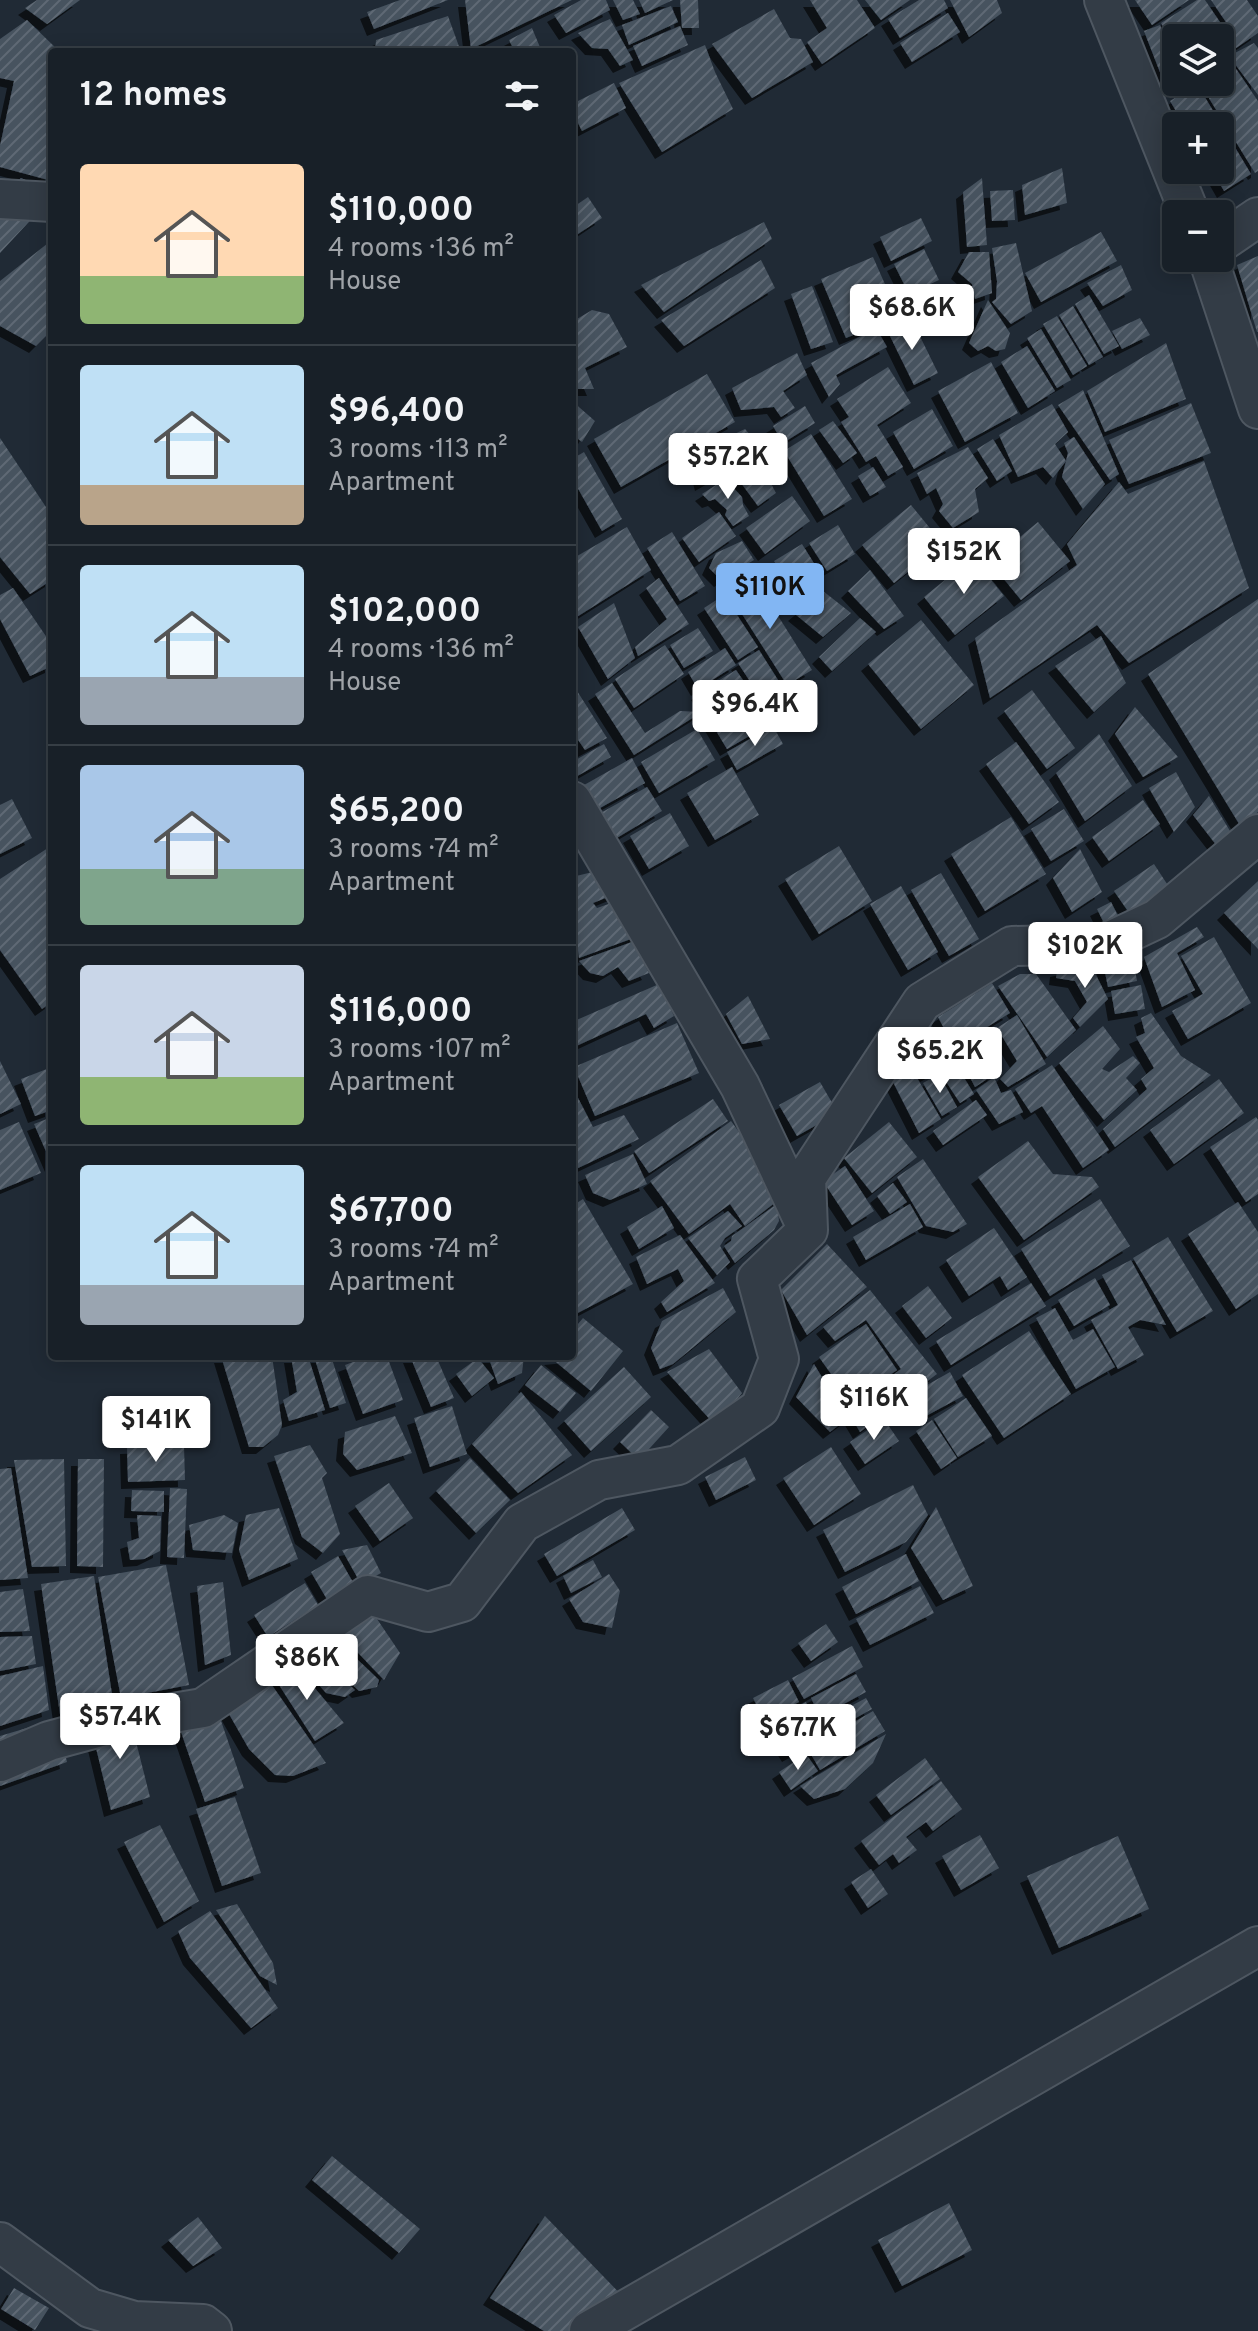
<!DOCTYPE html>
<meta charset="utf-8">
<style>
body{margin:0;font-family:Overpass,sans-serif;background:#252d34;color:#f1f3f6;height:100vh;display:flex;flex-direction:column;font-size:30px;white-space:nowrap}
*{box-sizing:border-box;margin:0}
p{font-size:26px;color:#9fa3a8}
.icon{flex:none;width:44px;height:44px;fill:none;stroke:currentColor;stroke-width:2;stroke-linecap:round;stroke-linejoin:round}
.map{position:relative;flex:1;overflow:hidden}
.sheet{position:absolute;left:48px;top:48px;width:528px;height:1312px;display:flex;flex-direction:column;background:#182028;border-radius:8px;box-shadow:0 4px 20px #0003,0 0 0 2px #363e45}
.sheet>*{flex:none}
.buttons{position:absolute;left:1162px;top:24px;display:grid;gap:16px}
.buttons a{display:grid;place-items:center;width:72px;height:72px;border-radius:8px;background:#182028;box-shadow:0 4px 20px #0003,0 0 0 2px #363e45;font-size:40px}
.price{position:absolute;translate:-50% -68px;padding:0 18px;border-radius:8px;background:#fff;color:#222;font-size:26px;line-height:52px;filter:drop-shadow(0 2px 4px #0008)}
.price::after{content:'';position:absolute;left:50%;top:48px;width:24px;height:18px;margin-left:-12px;background:inherit;clip-path:polygon(0 0,100% 0,50% 100%)}
.price.current{background:#82b6f3;color:#111}
ul{padding:0;list-style:none}
li{display:flex;align-items:center;gap:24px;height:200px;padding:0 32px}
li+li{border-top:2px solid #363e45}
li span{display:grid;place-items:center;flex:none;width:224px;height:160px;border-radius:8px;color:#555}
li>.icon{margin-inline-start:auto}
span .icon{width:96px;height:96px;fill:#fffc;stroke-width:1}
li b{font-size:34px}
h2{display:flex;justify-content:space-between;align-items:center;height:96px;padding:0 32px;font-size:34px}
.map>svg:first-child{display:block}
</style>
<div class="map">
<svg width="1258" height="2331" viewBox="0 0 1258 2331">
<defs>
<pattern id="building-hatch" width="6" height="6" patternUnits="userSpaceOnUse" patternTransform="scale(2)"><rect width="6" height="6" fill="#46525f"/><path d="M-1 1l2-2M0 6l6-6M5 7l2-2" fill="none" stroke="#5e6974"/></pattern>
<filter id="shadow"><feDropShadow dx="-7" dy="7" stdDeviation="0" flood-color="#0009"/></filter>
</defs>
<rect width="100%" height="100%" fill="#202a35"/>
<path fill="url(#building-hatch)" filter="url(#shadow)" d="M37,0h43l-33,24 -22,-16z
M400,0h48l-74,29 -7,-17z
M465,0h107l-101,49z
M581,0h25l4,10 -44,23 -12,-18z
M613,0h20l7,14 -17,6z
M639,0h34l-28,13z
M680,0h18l1,28h-17z
M810,0h47l18,28 -53,36 -15,-22 20,-14z
M865,0h45l-29,20z
M919,0h25l4,8 -48,30 -12,-19z
M950,0h47l5,13 -33,24z
M1135,0h54l-37,25z
M1197,0h8l21,31 -10,7h-40v9l-15,-24z
M1211,0h36l11,16v17l-38,26v-20l12,-8z
M671,6l7,16 -49,23 -7,-20z
M774,9l16,29 11,1 12,23 -61,36 -40,-54z
M948,13l12,19 -48,30 -12,-19z
M448,16l13,36h-86l1,-12z
M610,19l23,41 -13,6 -12,-17 -16,-1 -14,-15z
M27,20l33,32h-8v129l-52,-14v-21l14,-65 -14,-3v-39z
M1160,25l16,42v7l-13,6 -19,-49z
M680,26l8,19 -46,21 -9,-20z
M532,28l10,24h-27l-6,-12z
M1254,43l4,5v47l-29,-39z
M705,45l10,27 18,37 -71,43 -43,-69z
M1232,63l26,38v70l-3,2 -56,-91h21v-12z
M614,83l12,25 -44,23 -10,-20v-7z
M1197,84l54,90 -27,17 -12,-21h8v-44h-35l-15,-25z
M1062,168l5,35 -42,12 -3,-30z
M21,178l31,14v5l-52,56v-58z
M982,178l5,67 -20,2 -4,-55z
M1013,190l2,30 -23,1 -2,-30z
M588,197l14,21 -30,20v-30z
M921,218l11,23 -41,20 -11,-24z
M764,222l8,17 -108,73 -23,-27z
M1101,232l16,29 -76,41 -16,-29z
M52,240v90l-16,16 -36,-20v-45z
M1016,243l16,68 -21,13 -19,-22 4,-3 1,-18 -5,-33z
M924,249l15,31 -30,14 -15,-30z
M969,252h20l3,41 -17,6 -3,-15 -14,-12z
M1258,256v76h-1l-20,-67z
M873,257l26,59 -53,22 -25,-59z
M761,260l14,28 -91,58 -23,-26z
M1121,265l11,25 -29,16 -16,-23z
M812,286l21,56 -22,7 -20,-55z
M1089,295l30,51 -15,8 -29,-50z
M988,300l22,33 -5,16 -9,2 -8,-5 -10,5 -9,-8z
M1073,306l30,51 -14,8 -30,-50z
M592,310l17,4 18,33 -42,21 9,21h-22v-67z
M1057,316l30,50 -14,9 -30,-51z
M911,318l27,55 -24,12 -27,-55z
M1140,318l10,17 -28,14 -10,-18z
M876,328l11,19 -51,28 4,9 -11,13 -18,-34z
M1041,329l30,51 -14,8 -30,-50z
M1166,343l20,56 -81,33 -18,-41z
M1027,346l28,45 -27,17 -27,-46z
M797,353l10,22 -24,16 12,17 -14,9 -7,-10 -33,3 -9,-22z
M991,362l27,51 -53,29 -27,-51z
M888,367l23,36 -34,22 26,42 -15,9 -12,-20 -10,6 -25,-40 8,-5 -12,-18z
M707,374l28,48 -114,65 -27,-48z
M1083,390l36,84 -9,6 -52,-75z
M572,401l23,20 -13,21 -10,-8z
M1191,403l20,50 -82,31 -20,-44z
M1052,404l16,28 -13,12 11,17 2,-8 -4,-10 10,-6 31,47 -22,25 -21,-32 4,-16 -13,17 -10,-11 -25,10 -19,-42z
M805,406l10,17 -32,20 -10,-17z
M932,409l21,37 -39,23 -21,-37z
M833,421l24,32 -14,10 -24,-33z
M745,429l33,37 -10,12 8,15 -18,13 -28,-38 -28,16 -8,-31z
M811,434l41,65 -28,17 -40,-65z
M0,438l52,78v64l-22,14 -30,-37z
M993,439l19,32 -15,10 -20,-32z
M968,447l20,31 -13,11 4,23 -26,16 -14,-17 4,-7 -7,-16 -9,6 -10,-21z
M584,452l38,67 -20,12 -30,-53v-19z
M1204,461l45,127 -120,75 -32,-38 -107,73 -15,-60 102,-73 -10,-21 52,-62 9,12z
M873,467l13,20 -16,9 -12,-20z
M725,479l17,18 1,8 6,11 -16,10 -8,-11 2,-5 -12,-11 -6,2 -7,-7z
M792,496l18,25 -45,33 -19,-26z
M911,505l32,39 -49,39 -32,-38z
M719,512l17,24 -37,26 -17,-24z
M1038,522l32,39 -49,39 -31,-38z
M838,525l17,29 -28,17 -18,-28z
M627,527l24,43 -79,50v-61z
M672,532l33,54 -25,15 -33,-53z
M742,541l12,19 -33,20 -12,-12 7,-15z
M802,544l18,29 -29,17 -17,-29z
M973,557l31,39 -49,39 -31,-38z
M771,565l16,26 -15,10 -17,-26z
M870,570l34,46 -20,13 -36,-38z
M753,576l59,94 -25,15 -59,-93z
M659,578l30,46 -51,32 -3,-9 32,-28 -21,-31z
M13,588l39,57v21l-22,10 -30,-57v-24z
M823,591l28,22 -28,24 -28,-23z
M724,595l34,52 -20,13 -34,-52z
M1258,599v213l-17,15 -93,-153z
M614,603l21,55 -27,21 -30,-52z
M860,618l16,14 -44,39 -13,-14z
M921,620l53,65 -53,44 -53,-65z
M698,628l15,23 -29,17 -14,-23z
M1101,636l25,47 -32,29 -39,-46z
M665,645l19,29 -50,34 -19,-29z
M725,648l11,17 -38,24 -10,-17z
M759,650l33,52 -20,13 -34,-52z
M736,670l11,16 -38,24 -11,-17z
M572,683l35,55 -22,12 -13,-19z
M612,683l33,50 35,-22 22,1 -68,43 -39,-61z
M1032,690l43,58 -28,21 -43,-58z
M753,694l17,30 -43,25 -18,-30z
M1135,707l43,50 -35,20 -28,-43z
M773,726l10,18 -46,26 -10,-18z
M697,729l18,31 -56,33 -18,-31z
M1099,734l33,52 -47,35 -29,-48z
M1016,742l43,60 -30,22 -43,-60z
M604,744l7,13 -39,22v-17z
M632,758l13,25 -54,30 -14,-24z
M732,767l27,48 -44,25 -28,-47z
M1176,772l19,35 -21,25 -25,-44z
M647,787l15,24 -57,34 -15,-26z
M1209,796l24,40 -16,10 -24,-31z
M12,799l20,39 -32,16v-49z
M1143,800l17,24 -51,37 -17,-24z
M1064,809l20,32 -33,20 -20,-32z
M670,813l19,33 -40,23 -19,-33z
M1011,817l35,57 -61,37 -34,-57z
M839,846l33,55 -53,33 -34,-55z
M48,848l4,5v149l-10,7 -42,-59v-71z
M1080,849l22,43 -30,20 -19,-34z
M1154,864l17,26 -39,27 -18,-26z
M605,869l15,23 -27,11 4,5 26,-9 16,37 -60,22 -7,-53v-28z
M941,873l38,66 -30,17 -38,-66z
M1258,881v68l-34,-36z
M901,886l37,66 -30,18 -38,-66z
M1111,902l7,14 -14,7 -7,-14z
M1197,927l7,10 -27,16 18,37 -33,17 -18,-50z
M1214,937l37,66 -63,36 -16,-28 31,-17 -22,-38z
M632,942l17,31 -20,8 -11,-14 -15,9 -13,-3 -11,-12z
M1133,958l4,23 -29,6 -5,-24z
M1090,963l18,36 -28,28 -7,-9 14,-16 -12,-21 -19,-3 1,-8z
M1020,974h16l40,56 -29,27 -49,-71z
M992,983l18,30 -36,22 21,39 -20,13 -37,-70z
M659,984l15,32 -20,12 -8,-14 -74,34v-26z
M1141,985l4,24 -30,5 -4,-23z
M748,996l22,43 -28,5 -16,-30z
M1151,1013l30,43 30,19 -96,72 -12,-18 44,-40 -6,-10 13,-11 -18,-31 9,-4 -4,-15z
M1017,1015l29,49 -38,23 -8,-8 17,-18 -20,-33z
M677,1023l22,50 -104,43 -21,-49z
M1103,1026l17,23 -18,20 7,3 24,-16 7,7 -14,15 11,12 -33,30 -45,-57z
M936,1032l38,62 -14,9 -19,-29 5,-6 -18,-31z
M926,1042l15,25 -19,11 -15,-25z
M0,1061l21,43 -21,10z
M909,1064l32,55 -22,14 -28,-55z
M1052,1065l57,85 -26,18 -41,-62 -11,7 -16,-24z
M52,1067v43l-17,6 -14,-37z
M939,1074l18,33 -15,9 -19,-33z
M994,1077l7,16 10,-3 12,22 -24,12 -23,-34z
M1219,1079l25,34 -70,51 -24,-34z
M820,1082l18,31 -41,23 -18,-31z
M577,1096l16,31 31,-12 15,24 -65,31 -2,-5v-66z
M713,1099l15,22 -79,52 -15,-22z
M976,1100l11,15 -44,30 -10,-14z
M52,1117v48l-18,-41z
M1256,1117l2,3v74l-12,8 -36,-55z
M731,1121l54,74 -40,31 -15,-22 -41,30 -39,-53z
M19,1122l22,51 -41,17v-60z
M889,1122l28,35 -45,36 -28,-35z
M1028,1141l25,33 39,3 7,10 -75,53 -46,-63z
M633,1154l14,30 -37,16 -17,-7 -8,-18z
M923,1159l44,65 -14,8 -27,-6 -29,-49z
M845,1166l29,45 -22,14 -29,-44z
M893,1183l14,19 -17,12 -13,-18z
M583,1199l50,85 -61,32v-110z
M1100,1199l30,47 -80,50 -29,-47z
M1238,1202l20,30v62l-22,15 -48,-75z
M777,1204l2,17 -5,9 -39,33 -11,-17 7,-5 1,-5z
M910,1204l13,23 -57,33 -13,-23z
M662,1206l12,22 -35,21 -12,-22z
M728,1211l14,15 -17,12 -5,8 10,16 -13,13 -29,-37z
M994,1228l33,49 -19,13 -8,-14 -31,20 -23,-36z
M680,1235l35,48 -48,29 -6,-10 23,-21 -6,-12 -31,15 -11,-27z
M1168,1237l45,74 -36,21 -44,-74z
M827,1244l40,43 -60,48 -26,-45z
M1131,1260l35,65 -26,-5 -12,7 16,28 -26,14 -27,-49 27,-15 -16,-30z
M1095,1278l15,27 -36,21 -16,-26z
M1031,1283l15,23 -95,59 -15,-24z
M928,1286l24,32 -26,20 -24,-32z
M723,1288l13,24 -63,52 -13,5 -9,-21 11,-27z
M870,1290l67,84 -77,58 -13,-22 54,-41 -35,-49 -31,21 -12,-14z
M1055,1308l18,32 20,-11 22,38 -39,22 -40,-71z
M583,1318l40,33 -32,40 -40,-33 21,-2v-25z
M866,1324l31,46 -46,32 -32,-45z
M1029,1331l42,63 -67,44 -42,-63z
M709,1349l33,44 -27,32 -48,-53z
M221,1356h51l10,69 -4,10 -15,12h-14z
M291,1356h17l17,54 -36,11 -6,-21 14,-8z
M314,1356h17l15,47 -16,5z
M369,1356h18l16,44 -40,14 -18,-49z
M410,1356h26l18,42 -23,9z
M488,1356h36l-2,17 -24,11z
M478,1358l16,20 -22,18 -16,-22z
M814,1364l33,55 -17,13 -34,-35z
M541,1365l35,28 -16,19 -35,-27z
M624,1367l27,30 -60,54 -27,-30z
M950,1372l13,24 -37,20 -13,-23z
M521,1392l51,63 -54,38 -46,-49z
M966,1398l26,38 -34,21 -24,-38z
M452,1406l15,48 -37,13 -16,-49z
M651,1410l18,17 -30,33 -19,-18z
M395,1416l17,37 -55,17 -14,-16 2,-22z
M884,1419l15,22 -34,23 -15,-22z
M932,1420l25,38 -16,11 -25,-38z
M184,1445l1,35 -57,2 -1,-35z
M310,1445l17,28 -5,5 18,56 -17,19 -21,-16 -28,-81z
M831,1447l30,47 -47,31 -31,-47z
M745,1457l11,23 -40,20 -11,-23z
M470,1458l40,42 -34,33 -40,-42z
M64,1459l2,107 -34,1 -18,-107z
M78,1459h26l-1,108 -26,-1z
M11,1468l17,110 -28,2v-111z
M389,1483l24,35 -33,23 -25,-35z
M913,1485l15,30 -22,27 -61,30 -22,-42z
M170,1488l17,1 -3,69 -17,-1z
M132,1490l32,1v21l-33,-1z
M936,1507l37,79 -30,14 -32,-52z
M279,1508l19,51 -49,21 -10,-30 7,-35z
M622,1508l13,22 -78,46 -13,-22z
M137,1515l24,1 -1,35 -16,8 -14,1 -3,-18 12,-4z
M224,1515l14,8 -6,30 -39,-3 -4,-25z
M367,1545l14,28 -20,11 -19,-34z
M906,1554l13,27 -63,33 -14,-27z
M338,1556l17,30 -27,15 -17,-29z
M593,1560l9,17 -31,16 -8,-17z
M166,1565l23,120 -68,13 -23,-121z
M609,1574l11,17 -8,37 -29,-6 -14,-23z
M94,1576l21,138 -54,7 -20,-137z
M223,1582l8,73 -26,10 -8,-79z
M305,1583l13,22 -50,32 -14,-22z
M920,1586l14,27 -64,32 -14,-26z
M23,1589l7,42 -30,1v-40z
M375,1616l25,37 -16,27 -43,-45z
M826,1624l12,18 -27,19 -13,-18z
M32,1636l4,28 -36,7v-34z
M336,1639l43,41 -2,7 -18,4 -41,-39z
M852,1646l11,21 -59,32 -12,-21z
M313,1652l42,38 -10,7 -19,-4 -28,-32z
M293,1662l51,61 -29,18 -43,-67z
M43,1666l6,44 -49,16v-50z
M856,1674l10,18 -46,25 -9,-19z
M267,1678l59,85 -33,13 -18,-1 -26,-26 -24,-42z
M788,1680l11,22 -35,18 -11,-22z
M866,1698l6,11 -83,46 -7,-11 29,-16 -29,13 -11,-21 35,-18 11,22z
M873,1711l12,20 -65,39 -12,-21z
M218,1712l26,76 -39,14 -26,-76z
M129,1714l21,83 -39,13 -21,-87z
M57,1719l10,43 -67,24v-50z
M886,1734l-13,29 -28,26 -31,10 -14,-13z
M806,1754l12,17 -27,19 -12,-18z
M925,1758l15,21 -49,36 -15,-20z
M941,1781l21,28 -29,22 -7,-9 -20,15 11,13 -18,13 -6,-9 -14,11 -18,-24z
M235,1797l26,76 -39,13 -26,-77z
M160,1825l39,76 -35,21 -40,-80z
M980,1835l19,33 -38,22 -19,-34z
M1118,1836l31,73 -90,39 -32,-72z
M871,1869l17,25 -20,14 -17,-26z
M237,1904l36,59 4,22 -17,-9 -44,-66z
M210,1911l68,97 -27,20 -61,-70 -12,-27z
M332,2156l88,73 -21,24 -87,-73z
M949,2203l23,47 -70,36 -24,-46z
M545,2216l88,91 -39,24h-50l-54,-33z
M198,2217l24,31 -29,18 -25,-26z
M14,2288l35,20 -14,22 -34,-21z"/>
<g fill="none" stroke-linecap="round" stroke-linejoin="round">
<defs>
<path id="minor" d="M1104,0l86,214
M0,199l52,3
M1220,243l38,-26
M1208,258l50,151
M572,801l168,285 62,131
M0,1762l49,-21 70,-19 84,-14 165,-113 60,17 34,-10 60,-79 77,-43 79,-15 82,-57 19,-49 -22,-80 51,-49 -2,-52 116,-176 90,-56 92,-2 53,-25 101,-85
M0,2242l90,66 44,13 69,3 9,7
M589,2331l669,-385"/>
</defs>
<use href="#minor" stroke="#4e5761" stroke-width="42"/>
<use href="#minor" stroke="#333c46" stroke-width="38"/>
</g>
</svg>
<div class="buttons">
<a><svg class="icon" aria-label="layers" viewBox="0 0 24 24"><path d="M12 4l9 5-9 5-9-5zM3 14l9 5 9-5"/></svg></a>
<a>+</a>
<a>−</a>
</div>
<b class="price" style="left:912px;top:352px">$68.6K</b>
<b class="price" style="left:728px;top:501px">$57.2K</b>
<b class="price" style="left:964px;top:596px">$152K</b>
<b class="price current" style="left:770px;top:631px">$110K</b>
<b class="price" style="left:755px;top:748px">$96.4K</b>
<b class="price" style="left:1085px;top:990px">$102K</b>
<b class="price" style="left:940px;top:1095px">$65.2K</b>
<b class="price" style="left:874px;top:1442px">$116K</b>
<b class="price" style="left:156px;top:1464px">$141K</b>
<b class="price" style="left:307px;top:1702px">$86K</b>
<b class="price" style="left:120px;top:1761px">$57.4K</b>
<b class="price" style="left:798px;top:1772px">$67.7K</b>
<section class="sheet">
<h2>12 homes<svg class="icon" aria-label="filters" viewBox="0 0 24 24"><path d="M4 7h16M4 17h16"/><circle cx="9" cy="7" r="2"/><circle cx="15" cy="17" r="2"/></svg></h2>
<ul>
<li><span style="background:linear-gradient(#ffd9b3 70%,#8fb573 0)"><svg class="icon" aria-label="home" viewBox="0 0 24 24"><path d="M3 11l9-7 9 7M6 9v11h12V9"/></svg></span><div><b>$110,000</b><p>4 rooms · 136 m²</p><p>House</p></div></li>
<li><span style="background:linear-gradient(#bfe0f5 75%,#b9a48a 0)"><svg class="icon" aria-label="home" viewBox="0 0 24 24"><path d="M3 11l9-7 9 7M6 9v11h12V9"/></svg></span><div><b>$96,400</b><p>3 rooms · 113 m²</p><p>Apartment</p></div></li>
<li><span style="background:linear-gradient(#bfe0f5 70%,#9aa5b1 0)"><svg class="icon" aria-label="home" viewBox="0 0 24 24"><path d="M3 11l9-7 9 7M6 9v11h12V9"/></svg></span><div><b>$102,000</b><p>4 rooms · 136 m²</p><p>House</p></div></li>
<li><span style="background:linear-gradient(#a9c7e8 65%,#7fa58c 0)"><svg class="icon" aria-label="home" viewBox="0 0 24 24"><path d="M3 11l9-7 9 7M6 9v11h12V9"/></svg></span><div><b>$65,200</b><p>3 rooms · 74 m²</p><p>Apartment</p></div></li>
<li><span style="background:linear-gradient(#c9d6e8 70%,#8fb573 0)"><svg class="icon" aria-label="home" viewBox="0 0 24 24"><path d="M3 11l9-7 9 7M6 9v11h12V9"/></svg></span><div><b>$116,000</b><p>3 rooms · 107 m²</p><p>Apartment</p></div></li>
<li><span style="background:linear-gradient(#bfe0f5 75%,#9aa5b1 0)"><svg class="icon" aria-label="home" viewBox="0 0 24 24"><path d="M3 11l9-7 9 7M6 9v11h12V9"/></svg></span><div><b>$67,700</b><p>3 rooms · 74 m²</p><p>Apartment</p></div></li>
</ul>
</section>
</div>
